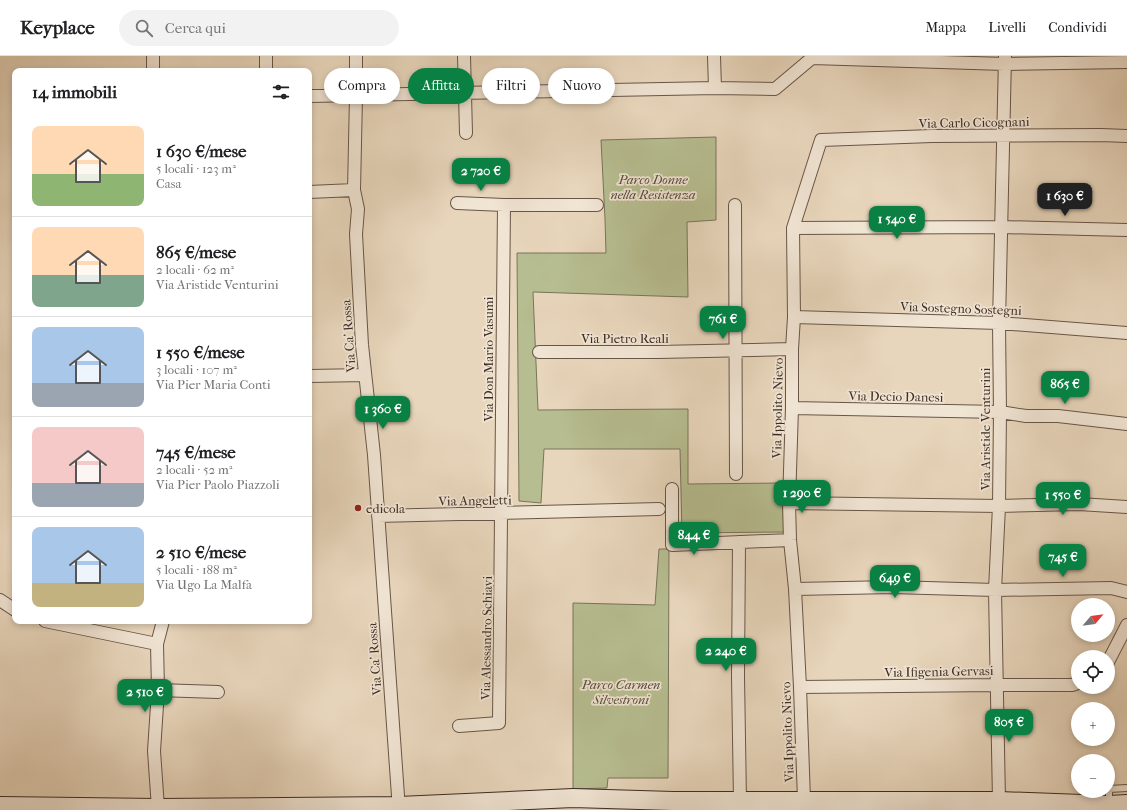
<!DOCTYPE html>
<html lang="it">
<meta charset="utf-8">
<style>
body{margin:0;font-family:"IM FELL French Canon",serif;background:#f2f2f2;color:#202124;height:100vh;display:flex;flex-direction:column;font-size:15px;white-space:nowrap}
*{box-sizing:border-box;margin:0}
p{font-size:13px;color:#757577}
.icon{flex:none;width:22px;height:22px;fill:none;stroke:currentColor;stroke-width:2;stroke-linecap:round;stroke-linejoin:round}
.map{position:relative;flex:1;overflow:hidden}
.details{position:absolute;left:12px;top:12px;width:300px;height:556px;display:flex;flex-direction:column;background:#fff;border-radius:8px;box-shadow:0 2px 6px #0003}
.details>*{flex:none}
.top-card{position:absolute;left:324px;top:12px;width:380px;height:36px;display:flex;gap:8px}
.needle{width:26px;rotate:61deg}
.tools{position:absolute;left:1071px;top:542px;display:grid;gap:8px}
.tools a{display:grid;place-items:center;width:44px;height:44px;border-radius:50%;background:#fff;box-shadow:0 2px 6px #0003;font-size:20px}
.price{position:absolute;translate:-50% -34px;padding:0 9px;border-radius:8px;background:#0b8043;color:#fff;font-size:13px;line-height:26px;filter:drop-shadow(0 1px 2px #0008)}
.price::after{content:'';position:absolute;left:50%;top:24px;width:12px;height:9px;margin-left:-6px;background:inherit;clip-path:polygon(0 0,100% 0,50% 100%)}
.price.selected{background:#222;color:#fff}
ul{padding:0;list-style:none}
li{display:flex;align-items:center;gap:12px;height:100px;padding:0 20px}
li+li{border-top:1px solid #e0e0e0}
li span{display:grid;place-items:center;flex:none;width:112px;height:80px;border-radius:8px;color:#555}
li>.icon{margin-inline-start:auto}
span .icon{width:48px;height:48px;fill:#fffc;stroke-width:1}
li b{font-size:17px}
h2{display:flex;justify-content:space-between;align-items:center;height:48px;padding:0 20px;font-size:17px}
.pill{padding:0 14px;border-radius:18px;background:#fff;box-shadow:0 2px 6px #0003;font-size:14px;line-height:36px}
.pill.selected{background:#0b8043;color:#fff}
header{display:flex;align-items:center;gap:24px;box-sizing:border-box;height:56px;padding:0 20px;background:#fff;border-bottom:1px solid #e0e0e0}
header strong{font-size:19px}
nav{display:flex;gap:22px;margin-inline-start:auto;font-size:14px}
.search{width:280px;height:36px;background:#f2f2f2;display:flex;align-items:center;gap:10px;box-sizing:border-box;padding:0 14px;border-radius:22px;color:#757577;font-size:15px}
.map>svg:first-child{display:block}
</style>
<header>
<strong>Keyplace</strong>
<div class="search"><svg class="icon" aria-label="search" viewBox="0 0 24 24"><circle cx="10" cy="10" r="6"/><path d="M15 15l6 6"/></svg>Cerca qui</div>
<nav><a>Mappa</a><a>Livelli</a><a>Condividi</a></nav>
</header>
<div class="map">
<svg width="1127" height="754" viewBox="0 0 1127 754">
<rect width="100%" height="100%" fill="#e8d6bc"/>
<filter id="stains"><feTurbulence type="fractalNoise" baseFrequency=".005" numOctaves="4"/><feColorMatrix values="0 0 0 0 .2 0 0 0 0 .09 0 0 0 0 .02 0 0 0 .5 -.17"/></filter>
<radialGradient id="worn" r=".72"><stop offset=".6" stop-color="#630" stop-opacity="0"/><stop offset="1" stop-color="#630" stop-opacity=".3"/></radialGradient>
<path fill="#b6bd90" stroke="#7a745a" d="M716,81v83l-29,2 1,75 -155,-5 5,118 150,-1v75l94,-1 2,49 -102,1 -2,-84h-136l-3,54 -22,-2 -2,-248h89l-1,-34 -4,-79z
M659,493h10l-1,229h-60l-1,10 -34,1v-186l82,2z"/>
<g fill="none" stroke-linecap="round" stroke-linejoin="round">
<defs>
<path id="lane" d="M1109,747v-14l18,-1"/>
<path id="street" d="M266,0v15
M356,0v40l-2,94 4,19 -2,25 6,111 12,110 25,355
M464,0l2,77
M714,0l1,32
M153,15v-15
M309,40l406,-8 60,1 37,-31 193,6 122,-2
M309,136l45,-2
M457,147l47,2
M735,149l1,269
M793,172l209,-1 125,3
M794,261l205,6 128,10
M539,296h120l133,-3
M309,320l56,-1
M792,352l208,4 26,4h32l69,8
M672,433v56l118,-5
M789,447l210,3 80,-2 48,3
M378,460l281,-7
M739,486l-1,134 2,125
M795,533l98,-2 102,3 116,-2 16,4
M0,544l15,10
M45,565l112,23
M1108,606l19,-37
M800,631l196,-2h76l6,-2
M158,634l60,2
M459,670l40,-3 5,-518h93
M804,744l-4,-113 -5,-98 -5,-49 -1,-37 3,-95v-59l2,-32 -1,-89 28,-88 111,-4 169,-1 26,1
M999,745l-4,-211 4,-84 1,-94 -1,-89 6,-266
M158,752l-4,-57 4,-61 -1,-46 6,-23"/>
<path id="secondary" d="M0,750l158,2 241,-2 174,-8 100,3h326l110,4 18,-1"/>
</defs>
<use href="#lane" stroke="#685649" stroke-width="8"/>
<use href="#street" stroke="#685649" stroke-width="14"/>
<use href="#secondary" stroke="#3d2c23" stroke-width="20"/>
<use href="#lane" stroke="#f0e4d3" stroke-width="6"/>
<use href="#street" stroke="#f0e4d3" stroke-width="12"/>
<use href="#secondary" stroke="#f0e4d3" stroke-width="18"/>
</g>
<circle fill="#8f2418" stroke="#f0e4d3" stroke-width="1.5" cx="358" cy="452" r="4"/>
<g text-anchor="middle" stroke-width="3.5" stroke-linejoin="round" paint-order="stroke">
<g font-size="13" fill="#3d2c23" stroke="#f0e4d3">
<text transform="translate(974 66) rotate(-1)" y="5">Via Carlo Cicognani</text>
<text transform="translate(961 252) rotate(2)" y="5">Via Sostegno Sostegni</text>
<text transform="translate(348 280) rotate(-94)" y="5">Via Ca' Rossa</text>
<text x="625" y="287">Via Pietro Reali</text>
<text transform="translate(488 303) rotate(-90)" y="5">Via Don Mario Vasumi</text>
<text transform="translate(896 340) rotate(1)" y="5">Via Decio Danesi</text>
<text transform="translate(777 352) rotate(-89)" y="5">Via Ippolito Nievo</text>
<text transform="translate(985 373) rotate(-90)" y="5">Via Aristide Venturini</text>
<text transform="translate(475 444) rotate(-1)" y="5">Via Angeletti</text>
<text transform="translate(486 582) rotate(-89)" y="5">Via Alessandro Schiavi</text>
<text transform="translate(374 603) rotate(-94)" y="5">Via Ca' Rossa</text>
<text transform="translate(939 615) rotate(-1)" y="5">Via Ifigenia Gervasi</text>
<text transform="translate(787 676) rotate(-92)" y="5">Via Ippolito Nievo</text>
</g>
<g font-size="13" font-style="italic" fill="#554939" stroke="#f0e4d3">
<text x="653" y="128">Parco Donne<tspan x="653" dy="15">nella Resistenza</tspan></text>
<text x="621" y="633">Parco Carmen<tspan x="621" dy="15">Silvestroni</tspan></text>
</g>
<g font-size="13" fill="#3d2c23" stroke="#f0e4d3" text-anchor="start">
<text x="366" y="457">edicola</text>
</g>
</g>
<rect width="100%" height="100%" filter="url(#stains)"/>
<rect width="100%" height="100%" fill="url(#worn)"/>
</svg>
<div class="tools">
<a><svg class="needle" viewBox="-14 -14 28 28"><path d="M0-13l5 13h-10z" fill="#e53935"/><path d="M0 13l5-13h-10z" fill="#757577"/></svg></a>
<a><svg class="icon" aria-label="locate" viewBox="0 0 24 24"><circle cx="12" cy="12" r="6"/><path d="M12 2v4M12 18v4M2 12h4M18 12h4"/></svg></a>
<a>+</a>
<a>−</a>
</div>
<b class="price" style="left:481px;top:136px">2 720 €</b>
<b class="price selected" style="left:1065px;top:161px">1 630 €</b>
<b class="price" style="left:897px;top:184px">1 540 €</b>
<b class="price" style="left:723px;top:284px">761 €</b>
<b class="price" style="left:1065px;top:349px">865 €</b>
<b class="price" style="left:383px;top:374px">1 360 €</b>
<b class="price" style="left:802px;top:458px">1 290 €</b>
<b class="price" style="left:1063px;top:460px">1 550 €</b>
<b class="price" style="left:694px;top:500px">844 €</b>
<b class="price" style="left:1063px;top:522px">745 €</b>
<b class="price" style="left:895px;top:543px">649 €</b>
<b class="price" style="left:726px;top:616px">2 240 €</b>
<b class="price" style="left:145px;top:657px">2 510 €</b>
<b class="price" style="left:1009px;top:687px">805 €</b>
<div class="top-card">
<a class="pill">Compra</a>
<a class="pill selected">Affitta</a>
<a class="pill">Filtri</a>
<a class="pill">Nuovo</a>
</div>
<section class="details">
<h2>14 immobili<svg class="icon" aria-label="filters" viewBox="0 0 24 24"><path d="M4 7h16M4 17h16"/><circle cx="9" cy="7" r="2"/><circle cx="15" cy="17" r="2"/></svg></h2>
<ul>
<li><span style="background:linear-gradient(#ffd9b3 60%,#8fb573 0)"><svg class="icon" aria-label="home" viewBox="0 0 24 24"><path d="M3 11l9-7 9 7M6 9v11h12V9"/></svg></span><div><b>1 630 €/mese</b><p>5 locali · 123 m²</p><p>Casa</p></div></li>
<li><span style="background:linear-gradient(#ffd9b3 60%,#7fa58c 0)"><svg class="icon" aria-label="home" viewBox="0 0 24 24"><path d="M3 11l9-7 9 7M6 9v11h12V9"/></svg></span><div><b>865 €/mese</b><p>2 locali · 62 m²</p><p>Via Aristide Venturini</p></div></li>
<li><span style="background:linear-gradient(#a9c7e8 70%,#9aa5b1 0)"><svg class="icon" aria-label="home" viewBox="0 0 24 24"><path d="M3 11l9-7 9 7M6 9v11h12V9"/></svg></span><div><b>1 550 €/mese</b><p>3 locali · 107 m²</p><p>Via Pier Maria Conti</p></div></li>
<li><span style="background:linear-gradient(#f6c9c9 70%,#9aa5b1 0)"><svg class="icon" aria-label="home" viewBox="0 0 24 24"><path d="M3 11l9-7 9 7M6 9v11h12V9"/></svg></span><div><b>745 €/mese</b><p>2 locali · 52 m²</p><p>Via Pier Paolo Piazzoli</p></div></li>
<li><span style="background:linear-gradient(#a9c7e8 70%,#c2b280 0)"><svg class="icon" aria-label="home" viewBox="0 0 24 24"><path d="M3 11l9-7 9 7M6 9v11h12V9"/></svg></span><div><b>2 510 €/mese</b><p>5 locali · 188 m²</p><p>Via Ugo La Malfa</p></div></li>
</ul>
</section>
</div>
